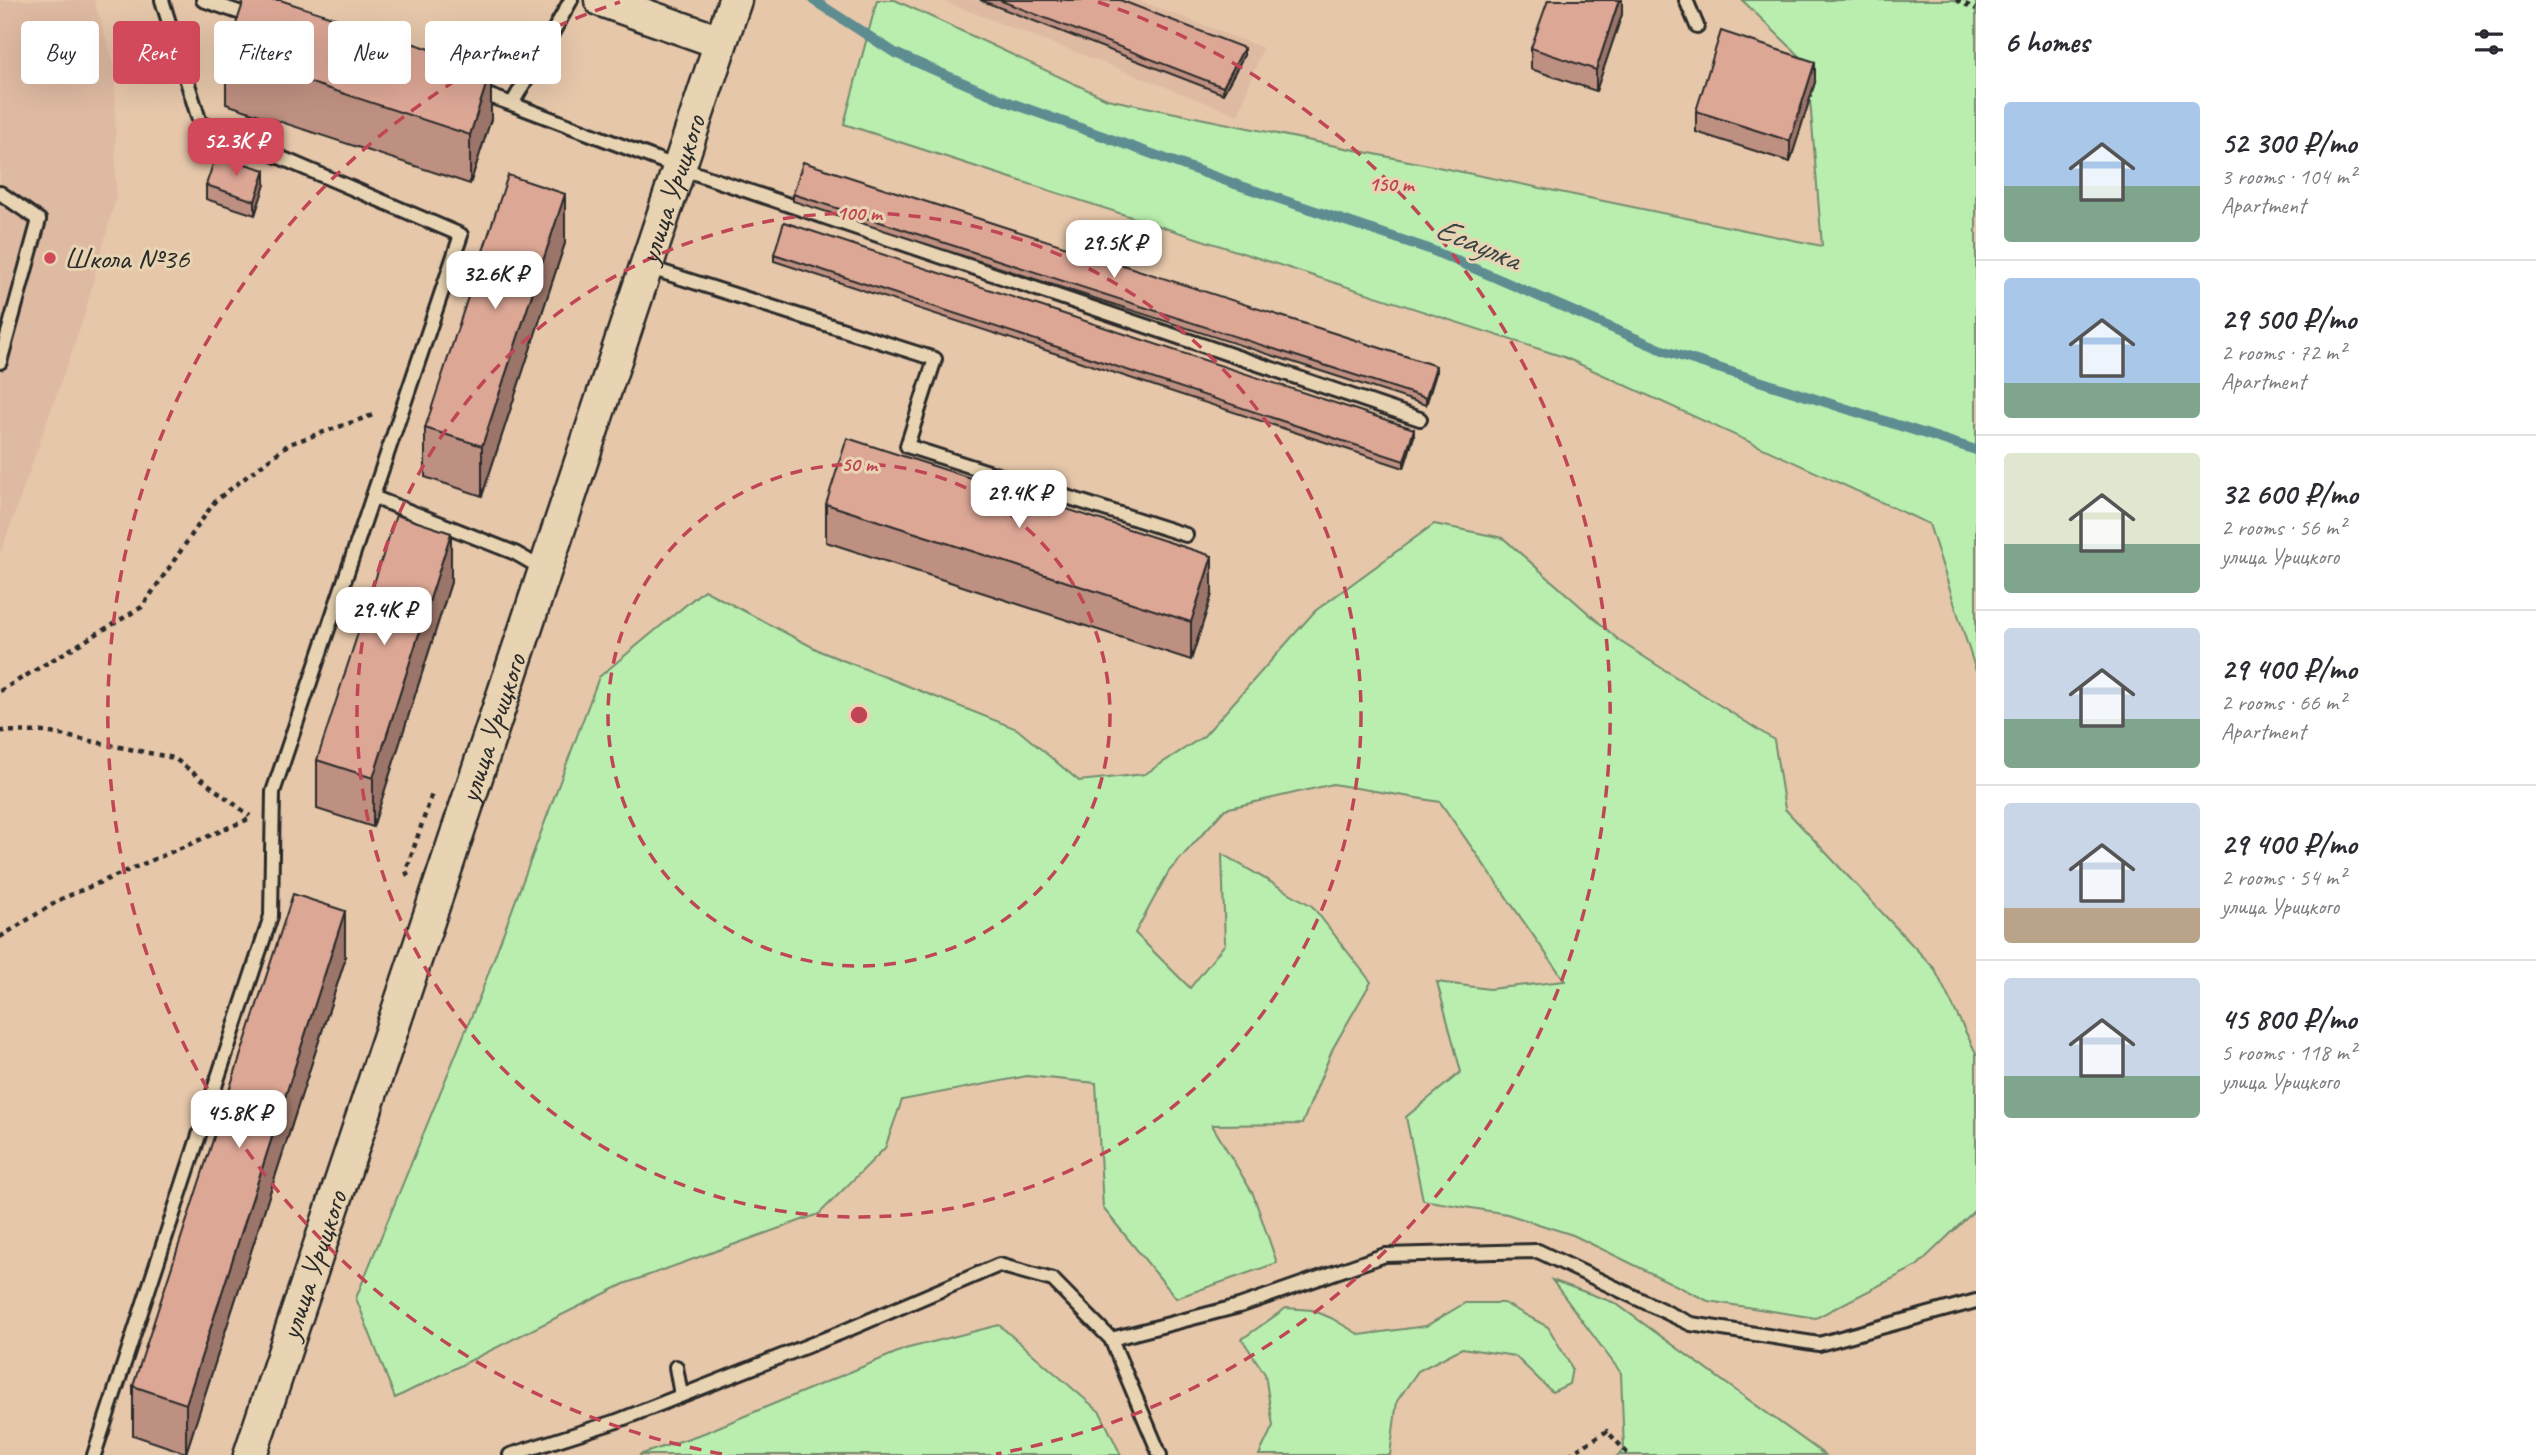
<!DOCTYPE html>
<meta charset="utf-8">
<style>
body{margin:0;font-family:Caveat,sans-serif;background:#f2f2f3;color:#2b2b33;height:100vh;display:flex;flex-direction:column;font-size:26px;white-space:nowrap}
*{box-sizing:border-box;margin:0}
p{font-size:23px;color:#7c7c81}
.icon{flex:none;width:38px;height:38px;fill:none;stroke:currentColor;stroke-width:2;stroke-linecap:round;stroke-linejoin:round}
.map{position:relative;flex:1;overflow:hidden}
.details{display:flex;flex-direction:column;background:#fff;width:560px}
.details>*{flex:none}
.guide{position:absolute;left:21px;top:21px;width:665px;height:63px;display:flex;gap:14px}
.price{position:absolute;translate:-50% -60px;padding:0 16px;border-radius:14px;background:#fff;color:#222;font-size:23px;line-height:46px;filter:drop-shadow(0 2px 4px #0008)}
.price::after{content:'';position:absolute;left:50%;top:42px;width:21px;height:16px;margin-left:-10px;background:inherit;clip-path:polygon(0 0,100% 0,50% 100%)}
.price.selected{background:#d1495b;color:#fff}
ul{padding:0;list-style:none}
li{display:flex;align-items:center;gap:21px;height:175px;padding:0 28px}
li+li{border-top:2px solid #e1e1e2}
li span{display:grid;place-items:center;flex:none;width:196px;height:140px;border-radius:7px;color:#555}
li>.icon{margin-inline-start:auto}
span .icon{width:84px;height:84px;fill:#fffc;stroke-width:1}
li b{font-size:30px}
h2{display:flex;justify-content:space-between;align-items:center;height:84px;padding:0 28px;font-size:30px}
.pill{padding:0 24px;border-radius:7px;background:#fff;box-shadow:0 7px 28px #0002;font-size:24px;line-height:63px}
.pill.selected{background:#d1495b;color:#fff}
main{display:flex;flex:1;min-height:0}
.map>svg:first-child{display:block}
</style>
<main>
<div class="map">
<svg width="1976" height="1455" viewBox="0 0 1976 1455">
<rect width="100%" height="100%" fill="#e6c7aa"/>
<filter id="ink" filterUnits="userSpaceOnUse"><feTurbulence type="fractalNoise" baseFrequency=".0143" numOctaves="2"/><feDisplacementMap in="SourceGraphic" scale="14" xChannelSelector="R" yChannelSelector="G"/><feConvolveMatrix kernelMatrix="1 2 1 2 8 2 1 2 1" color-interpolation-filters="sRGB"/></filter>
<g filter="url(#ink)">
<path fill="#dfbaa2" d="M0,0h94l21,67 1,130 -33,123 -83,235z
M940,0h198l125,48 -25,67z"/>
<path fill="#baeeaf" stroke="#728c6d" stroke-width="2" d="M877,0h18l212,99 715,147 -15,-183 -65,-63h234v671l-47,-147 -365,-167 -720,-233z
M1434,524l69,14 118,104 153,98 11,69 149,159 42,85v156l-59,57 -101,52 -108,-17 -135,-66 -66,-21 -84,-14 -17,-83 55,-45 -24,-90 52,7 76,-8 -125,-179 -107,-18 -108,25 -56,62 -34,62 55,55 35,-44 -3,-90 90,52 59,76 -38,66 -31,76 -90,1 41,69 24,69 -101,35 -73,-90 -7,-125 -69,-7 -125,24 -17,48 -66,66 -195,70 -229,114 -39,-100 125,-305 118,-316 105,-87 118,62 195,77 62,52 66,-7 59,-38 111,-125z
M1552,1280l63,23 210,152h-207l6,-5 -3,-77z
M1465,1303h39l44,24 24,41 -3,16 -17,8 -37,-36 -53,-8 -44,23 -21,30 -7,54h-131l14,-29 -8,-52 -23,-35 44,-31 26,2 19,8 29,17 66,-9z
M999,1325l101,87 21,43h-482l65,-22 201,-84z"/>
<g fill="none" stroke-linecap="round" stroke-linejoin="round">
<path stroke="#5d8d91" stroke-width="10" d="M813,0l82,53 108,47 232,84 194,65 236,102 311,99"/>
<defs>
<path id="service" d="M203,0l53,18
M1686,0l11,26
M476,91l36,13 59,-104
M512,104l168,64 740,251
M0,193l39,27 -39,142
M647,267l288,92 -28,87 279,89
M373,497l142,56 28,16
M1111,1339l128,-33 146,-51 153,-4 153,73 128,20 157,-43
M676,1367l5,28
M94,1455l177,-539 2,-124 188,-557 -261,-112 -38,-123
M510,1455l107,-34 223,-88 159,-68 54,15 58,59 49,116"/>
<g id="tertiary">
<path d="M601,0l119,42"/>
<path id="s1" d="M250,1455l485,-1455"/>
</g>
</defs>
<use href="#service" stroke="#2b2b2b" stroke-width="18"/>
<use href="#tertiary" stroke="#2b2b2b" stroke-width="37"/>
<path stroke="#2b2b2b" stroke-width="4.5" stroke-dasharray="5 5" stroke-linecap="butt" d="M1956,0l20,9
M0,691l142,-84 73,-106 74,-57 87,-30
M0,731l46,1 128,26 76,58
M408,876l-2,-5 27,-80
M0,937l61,-38 190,-81
M1569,1455l38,-24 22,24"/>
<use href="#service" stroke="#e8d4b2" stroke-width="12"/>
<use href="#tertiary" stroke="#e8d4b2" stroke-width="32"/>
</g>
<path fill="#be9081" stroke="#2b2b2b" stroke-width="2" d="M980,0h140l124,55 -21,39z
M1622,0v14l-26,77 -65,-22v-21z
M226,55l265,64 -21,65 -244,-80z
M1815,82l-25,80 -94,-30v-21z
M265,184l-10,31 -49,-16v-14z
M793,194l643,179 -10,32 -633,-204z
M565,243l-83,253 -57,-19v-49z
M774,254l640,182 -10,32 -630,-207z
M826,504l386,90 -21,66 -365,-118z
M451,582l-78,245 -56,-18v-49z
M345,960l-159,493 -53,-18v-49z"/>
<path fill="#9b7569" stroke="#2b2b2b" stroke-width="2" d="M1619,0h3v14l-26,77v-21z
M1244,48v7l-21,39v-7z
M1815,62v20l-25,80v-21z
M491,69v50l-21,65v-49z
M265,170v14l-10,31v-14z
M565,194v49l-83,253v-50z
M1436,366v7l-10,32v-7z
M1414,429v7l-10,32v-7z
M451,533v49l-78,245v-49z
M1212,556v38l-21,66v-38z
M345,911v49l-159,493v-49z"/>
<path fill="#dda796" stroke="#2b2b2b" stroke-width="2" d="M244,0h36l211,69 -21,66 -244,-80z
M999,0h121l124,48 -21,39z
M1548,0h71l-23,70 -65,-22z
M1721,31l94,31 -25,79 -94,-30z
M216,155l49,15 -10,31 -49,-16z
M803,162l633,204 -10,32 -633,-204z
M508,175l57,19 -83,252 -57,-18z
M784,222l630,207 -10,32 -630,-207z
M847,438l365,118 -21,66 -365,-118z
M396,515l55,18 -78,245 -56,-18z
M293,894l52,17 -159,493 -53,-18z"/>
</g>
<g fill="none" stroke="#c04656" stroke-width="3.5" stroke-dasharray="12 9">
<circle cx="859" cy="715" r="251"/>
<circle cx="859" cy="715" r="502"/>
<path d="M722 1454A752 752 0 0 1 620 2M1098 2A752 752 0 0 1 996 1454"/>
</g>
<circle fill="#d1495b" stroke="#e8d4b2" stroke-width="2.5" cx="50" cy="258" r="7"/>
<g text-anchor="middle" stroke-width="6" stroke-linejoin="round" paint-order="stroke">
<g font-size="30" fill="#2b2b2b" stroke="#e8d4b2">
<text dy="10" stroke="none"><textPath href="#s1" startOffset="1334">улица Урицкого</textPath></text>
<text dy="10" stroke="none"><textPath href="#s1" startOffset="766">улица Урицкого</textPath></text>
<text dy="10" stroke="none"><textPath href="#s1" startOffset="200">улица Урицкого</textPath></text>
</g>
<g font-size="30" fill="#2b2b2b" stroke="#e8d4b2" text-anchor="start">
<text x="64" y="268">Школа №36</text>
</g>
<g font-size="32" font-style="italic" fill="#374444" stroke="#e8d4b2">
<text transform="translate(1478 243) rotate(23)" y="11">Есаулка</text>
</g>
</g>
<circle cx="859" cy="715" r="10" fill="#c04656" stroke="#e8d4b2" stroke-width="3.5"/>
<g font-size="21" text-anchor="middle" font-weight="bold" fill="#c04656" stroke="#e8d4b2" stroke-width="6" stroke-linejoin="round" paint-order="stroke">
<text x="1391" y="191">150 m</text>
<text x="859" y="220">100 m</text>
<text x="859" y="471">50 m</text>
</g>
</svg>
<b class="price selected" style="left:236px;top:178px">52.3K ₽</b>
<b class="price" style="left:1114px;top:280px">29.5K ₽</b>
<b class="price" style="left:495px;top:311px">32.6K ₽</b>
<b class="price" style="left:1019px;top:530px">29.4K ₽</b>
<b class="price" style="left:384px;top:647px">29.4K ₽</b>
<b class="price" style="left:239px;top:1150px">45.8K ₽</b>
<div class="guide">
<a class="pill">Buy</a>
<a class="pill selected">Rent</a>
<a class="pill">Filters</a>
<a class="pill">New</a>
<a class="pill">Apartment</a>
</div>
</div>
<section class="details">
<h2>6 homes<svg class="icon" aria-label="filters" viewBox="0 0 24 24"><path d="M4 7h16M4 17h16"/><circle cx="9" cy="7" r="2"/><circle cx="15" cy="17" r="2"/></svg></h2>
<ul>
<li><span style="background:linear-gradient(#a9c7e8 60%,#7fa58c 0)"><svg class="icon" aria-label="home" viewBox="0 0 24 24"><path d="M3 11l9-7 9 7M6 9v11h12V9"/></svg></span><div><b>52 300 ₽/mo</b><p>3 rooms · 104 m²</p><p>Apartment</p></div></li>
<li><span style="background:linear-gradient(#a9c7e8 75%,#7fa58c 0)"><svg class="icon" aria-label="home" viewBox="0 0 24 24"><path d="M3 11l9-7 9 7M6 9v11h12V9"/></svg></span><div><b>29 500 ₽/mo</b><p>2 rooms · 72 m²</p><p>Apartment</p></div></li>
<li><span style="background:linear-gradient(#dfe7d0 65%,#7fa58c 0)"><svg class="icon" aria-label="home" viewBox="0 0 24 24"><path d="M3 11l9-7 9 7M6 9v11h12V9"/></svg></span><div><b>32 600 ₽/mo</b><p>2 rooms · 56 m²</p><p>улица Урицкого</p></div></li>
<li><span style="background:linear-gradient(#c9d6e8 65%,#7fa58c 0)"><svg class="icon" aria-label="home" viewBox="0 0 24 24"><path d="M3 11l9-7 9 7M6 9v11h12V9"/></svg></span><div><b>29 400 ₽/mo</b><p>2 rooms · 66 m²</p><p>Apartment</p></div></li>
<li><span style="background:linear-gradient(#c9d6e8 75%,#b9a48a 0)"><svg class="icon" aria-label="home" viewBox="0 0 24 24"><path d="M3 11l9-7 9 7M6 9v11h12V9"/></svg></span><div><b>29 400 ₽/mo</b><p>2 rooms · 54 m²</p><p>улица Урицкого</p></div></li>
<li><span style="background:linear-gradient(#c9d6e8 70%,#7fa58c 0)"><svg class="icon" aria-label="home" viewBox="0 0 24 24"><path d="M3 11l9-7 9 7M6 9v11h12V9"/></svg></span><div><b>45 800 ₽/mo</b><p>5 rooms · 118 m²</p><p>улица Урицкого</p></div></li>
</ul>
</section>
</main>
